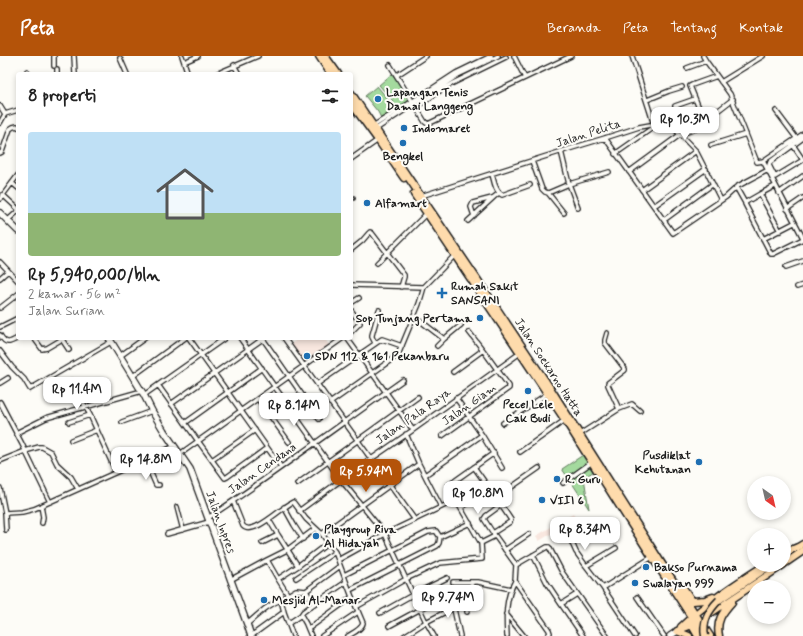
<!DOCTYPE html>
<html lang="id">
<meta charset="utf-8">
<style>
body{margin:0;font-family:Mynerve,sans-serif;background:#f2f2f2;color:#222;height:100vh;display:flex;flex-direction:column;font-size:15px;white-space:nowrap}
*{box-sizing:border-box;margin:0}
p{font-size:13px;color:#767676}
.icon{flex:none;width:22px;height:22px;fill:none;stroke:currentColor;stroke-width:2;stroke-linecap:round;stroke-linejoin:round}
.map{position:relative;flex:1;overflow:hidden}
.details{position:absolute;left:16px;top:16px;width:337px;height:268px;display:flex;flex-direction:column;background:#fff;border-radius:4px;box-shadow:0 2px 6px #0003}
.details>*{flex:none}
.needle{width:26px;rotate:146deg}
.controls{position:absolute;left:747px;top:420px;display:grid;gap:8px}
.controls a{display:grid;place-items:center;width:44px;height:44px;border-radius:50%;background:#fff;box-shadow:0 2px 6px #0003;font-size:20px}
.price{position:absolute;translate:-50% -34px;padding:0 9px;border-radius:8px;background:#fff;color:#222;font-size:13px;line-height:26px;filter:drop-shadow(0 1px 2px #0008)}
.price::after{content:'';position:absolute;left:50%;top:24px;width:12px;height:9px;margin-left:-6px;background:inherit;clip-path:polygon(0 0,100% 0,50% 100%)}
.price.current{background:#b45309;color:#fff}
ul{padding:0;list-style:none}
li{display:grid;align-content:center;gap:8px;height:212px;padding:0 12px}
li span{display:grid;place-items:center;height:124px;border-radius:4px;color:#555}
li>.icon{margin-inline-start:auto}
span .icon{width:72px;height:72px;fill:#fffc;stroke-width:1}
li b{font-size:17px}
h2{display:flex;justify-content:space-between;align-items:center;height:48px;padding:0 12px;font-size:17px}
header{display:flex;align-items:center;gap:24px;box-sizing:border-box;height:56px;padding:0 20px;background:#b45309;color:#fff}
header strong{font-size:19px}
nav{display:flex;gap:22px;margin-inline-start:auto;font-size:14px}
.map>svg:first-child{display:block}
</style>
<header>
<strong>Peta</strong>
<nav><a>Beranda</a><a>Peta</a><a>Tentang</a><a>Kontak</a></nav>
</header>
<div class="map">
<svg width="803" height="580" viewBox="0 0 803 580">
<rect width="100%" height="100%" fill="#fdfcf7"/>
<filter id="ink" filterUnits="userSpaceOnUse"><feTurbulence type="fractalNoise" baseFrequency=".025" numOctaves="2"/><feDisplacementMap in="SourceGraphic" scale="8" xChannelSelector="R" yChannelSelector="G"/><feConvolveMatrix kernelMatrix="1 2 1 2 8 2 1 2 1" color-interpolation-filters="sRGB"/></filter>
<g filter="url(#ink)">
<path fill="#f8e7df" d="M299,282h25l6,8 -26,18 -13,-20z
M573,458l3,5 -37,22 -3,-5z"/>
<path fill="#a4da9e" stroke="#607b5d" d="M392,18l19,26 -29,20 -4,-8 -13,-16 12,-10 14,17 2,-2 -14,-16z
M583,399l6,9 -20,15 -7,-10z
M589,409l5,6 -10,7 5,31 -19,-29z"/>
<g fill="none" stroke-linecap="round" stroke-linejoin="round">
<defs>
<path id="minor" d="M54,0v10
M74,0l1,18
M182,0l6,18
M514,0l11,22
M632,0l18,56 4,13
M703,0l3,5 24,33 27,68 6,-1 40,-27
M120,2l7,16
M184,6l14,-6
M234,9l5,9
M390,9l35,57 3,2 143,-68
M687,12l19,-7
M57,13v5
M27,15l1,3
M216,18l42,-18
M397,19l29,-19
M721,26l42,-26
M647,44l22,-9 13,-4
M0,50l5,8
M675,50l20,-7
M417,51l24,-17 12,-7 53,-26
M776,55l21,28
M706,64l-7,-12 -9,-22 2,-1 25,-9
M0,67l5,-9 13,-4
M373,70l40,-25 43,-28 35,-17
M376,73l82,-54 40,-19
M605,82l68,95 53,-36 12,-11 30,-16
M791,86l12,18 -28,17 -6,-12 1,-3 33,-24
M711,89l35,-11
M561,95l8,33 9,24
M0,97l2,-1 8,-23 3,-2 4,-1 1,1
M615,98l43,-30 6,-3h3l29,30 25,49
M351,103l27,-19
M532,105l10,28 3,3 3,1 16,20
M763,105l40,77
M629,116l52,-38 12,-4 40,-31
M492,118c2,7 3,17 10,21l28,-10
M12,127l6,5
M775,130l-15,8 20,37
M736,131l9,16
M642,134l54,-39
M548,137l21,-9 40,-12
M779,137l24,-17
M760,138l-14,8 -1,2 26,50h2l30,-15
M3,139l15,14
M421,140l151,-48 33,-10 34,-11 11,-2 5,1
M351,142h2
M0,143l18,-24
M654,150l52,-37
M787,153l16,-11
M474,160l-3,-9 2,-4 19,-5
M664,164l49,-36
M7,165l11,-10
M468,165l26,-24 5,-4
M763,183l31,-16
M351,194l11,-9 7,-8 1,-1 2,1 32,42v2l-3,10
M0,206l18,19
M377,207l50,-50
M786,211l17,-6
M0,222l8,-7
M351,229l73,2
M797,231l6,-2
M351,247l8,-5
M0,252l18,-14
M351,254l9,13 -9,9
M414,260l30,23 17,-14
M0,271l18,-9
M0,279c6,10 9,8 18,3
M34,282l8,11 5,-1 17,-10
M61,282l8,12
M189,282l92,129
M240,282l101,142 44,54 41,88 8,14
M284,282l131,182
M347,282l66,92
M263,283l56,80
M375,287l-3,-6v-2l7,-25
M437,290l7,-7
M0,295l12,16 12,12 6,10 81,-47
M120,300l25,-18
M453,316l30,-22
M133,320l52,-38
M71,325l19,34 26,57
M0,327l8,-5
M317,328l65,-45 20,7
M158,329l40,56 27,37 2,-1 40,-29
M144,339l81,-57
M456,342l26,37 20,33
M258,343l31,43
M0,346l22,42 28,58
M330,347l68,-48 21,-51 5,-17 31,-32
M171,348l93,-66
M619,353l13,-5 8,7
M69,366l21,-7
M122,366l30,-11
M185,367l77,-55
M503,367l44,-29
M16,377l30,-15 96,-27
M406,378l13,30 22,43
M580,378l39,-25 -11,-24v-2l17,-13v-1l-20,-26v-3l2,-7
M442,380l67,-48v-2l-26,-36 -14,-18
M71,384l26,-10
M520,396l45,-32
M180,398l163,-116
M145,404l11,25h3
M212,404l43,-30
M0,405l25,-10 14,-4h3l9,5 6,12 14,13 7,12
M474,411l27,38 10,15 -1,2 -17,11
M425,419l57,-40
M563,427l11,-8 18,-13
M297,428l121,-87
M0,432l5,25 1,17
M496,442l43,-30
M233,445l10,25c10,11 39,-19 50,-24l1,1 12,16 16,15 13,18 17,45 11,26c-1,6 -10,10 -15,13
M501,449l-15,11 -2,3 9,14 23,32
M41,450l2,11 -1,6
M177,451l6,23
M284,451l10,18 9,14
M461,452l28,-20
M299,455l42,-31 72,-50 107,-77
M5,457l17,-1 12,-3 141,-63
M208,462c66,-44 130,-92 195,-138
M269,464l9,15
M167,478l42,-12
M322,478l97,-70
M440,481l30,-14
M262,487l16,-8 20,31 -20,13 10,16 -7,5 3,12 9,24
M481,487l14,-7
M572,487l4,9 10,14
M616,492l-30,18 17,22 32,48
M505,494l24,-16
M533,499l14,28 14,21
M338,504l47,-26 71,-34
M516,509l31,-18h2l13,25 45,64
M516,509l-1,16 34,49 1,3 -3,3
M298,510l30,-23
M344,519l84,-43 8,-1 4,6
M296,522l39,-26
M278,523l-11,-19 20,-10 28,-21
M230,524l37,-20
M453,526h25l33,7
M603,532l49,-31
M350,534l87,-44 2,-3 1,-6
M306,535l34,-25
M577,538l-16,10 22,32
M288,539l8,-5 10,1 8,13
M637,541l27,39
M356,551l50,-28 34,-16 42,-4 -1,-16 -25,-43 -7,-15 45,-32
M467,556l5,-30
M380,557l34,-19 33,-16
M506,558l18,22
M301,559l5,9 5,12
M289,567l12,-8 2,-3 8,-6 35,-24
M247,568c11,-9 21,-20 34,-24
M389,570l61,-33
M308,573l44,-32
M251,580l33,-24
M322,580l36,-24
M404,580l22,-14 27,-14 1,1 6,27
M507,580c-1,-20 -2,-37 8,-55"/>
<path id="secondary" d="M0,157l18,18
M109,282l35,57 8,16 12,20 26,38 57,155 4,12
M670,580l9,-6"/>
<path id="primary" d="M319,0l12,18
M325,0l13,18
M351,37l126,186 77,115 108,170 48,72
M351,47l27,37 26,38
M414,138l151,226 87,137 40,61 13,18
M784,497l14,-6 5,-3
M784,508l19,-13
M682,530l8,12 3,3 12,-1 8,-3
M719,544l52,-35
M708,559l75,-50
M690,566l8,14
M681,571c25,-24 54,-43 84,-62
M679,574l13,-5 6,-4
M677,575l12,5
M719,580c-3,-15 3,-23 13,-34"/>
</defs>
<use href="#minor" stroke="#1c1c1c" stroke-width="6"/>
<use href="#secondary" stroke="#1c1c1c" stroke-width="8"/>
<use href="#primary" stroke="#1c1c1c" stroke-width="9"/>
<use href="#minor" stroke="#fdfcf7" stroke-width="3.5"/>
<use href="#secondary" stroke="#fdfcf7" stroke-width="5.5"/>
<use href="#primary" stroke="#fedbac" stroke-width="6"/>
<defs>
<path id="primary-bridge" d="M705,580c-3,-15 4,-26 14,-36"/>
</defs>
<use href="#primary-bridge" stroke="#1c1c1c" stroke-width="9" stroke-linecap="butt"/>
<use href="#primary-bridge" stroke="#fedbac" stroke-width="6"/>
</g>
</g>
<g fill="#1f6fb2" stroke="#fdfcf7" stroke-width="1.5">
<circle cx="378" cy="43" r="4"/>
<circle cx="404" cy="72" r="4"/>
<circle cx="403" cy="87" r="4"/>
<circle cx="367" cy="147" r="4"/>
<path d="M440 231h4v4h4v4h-4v4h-4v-4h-4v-4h4z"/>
<circle cx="480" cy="262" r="4"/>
<circle cx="307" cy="300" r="4"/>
<circle cx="528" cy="335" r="4"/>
<circle cx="699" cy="406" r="4"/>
<circle cx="557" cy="423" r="4"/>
<circle cx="542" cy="444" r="4"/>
<circle cx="316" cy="480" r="4"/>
<circle cx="646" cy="511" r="4"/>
<circle cx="635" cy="527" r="4"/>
<circle cx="264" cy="544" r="4"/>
</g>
<g text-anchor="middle" stroke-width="4" stroke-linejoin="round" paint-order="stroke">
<g font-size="12" font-weight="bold" fill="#1c1c1c" stroke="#fdfcf7" text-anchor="start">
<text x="386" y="40">Lapangan Tenis<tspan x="386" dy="14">Damai Langgeng</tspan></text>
<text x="412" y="76">Indomaret</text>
<text x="403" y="104" text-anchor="middle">Bengkel</text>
<text x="375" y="151">Alfamart</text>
<text x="451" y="234">Rumah Sakit<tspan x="451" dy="14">SANSANI</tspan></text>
<text x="472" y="266" text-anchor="end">Sop Tunjang Pertama</text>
<text x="315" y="304">SDN 112 &amp; 161 Pekanbaru</text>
<text x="528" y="352" text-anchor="middle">Pecel Lele<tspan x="528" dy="14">Cak Budi</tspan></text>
<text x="691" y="403" text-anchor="end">Pusdiklat<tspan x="691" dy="14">Kehutanan</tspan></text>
<text x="565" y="427">R. Guru</text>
<text x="550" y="448">VIII 6</text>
<text x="324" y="477">Playgroup Riva<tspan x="324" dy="14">Al Hidayah</tspan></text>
<text x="654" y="515">Bakso Purnama</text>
<text x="643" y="531">Swalayan 999</text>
<text x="272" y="548">Mesjid Al-Manar</text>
</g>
<g font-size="12" fill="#1c1c1c" stroke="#fdfcf7">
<text transform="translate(588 77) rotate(-18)" y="4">Jalan Pelita</text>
<text transform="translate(549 311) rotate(57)" y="4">Jalan Soekarno Hatta</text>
<text transform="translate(469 348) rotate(-35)" y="4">Jalan Giam</text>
<text transform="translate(413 360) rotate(-35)" y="4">Jalan Pala Raya</text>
<text transform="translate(262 412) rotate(-35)" y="4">Jalan Cendana</text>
<text transform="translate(221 466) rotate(70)" y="4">Jalan Inpres</text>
</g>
</g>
</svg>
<div class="controls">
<a><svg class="needle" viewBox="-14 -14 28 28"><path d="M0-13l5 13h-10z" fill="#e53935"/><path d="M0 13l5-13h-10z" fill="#767676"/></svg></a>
<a>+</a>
<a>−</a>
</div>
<b class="price" style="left:685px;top:85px">Rp 10.3M</b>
<b class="price" style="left:77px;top:355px">Rp 11.4M</b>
<b class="price" style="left:294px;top:371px">Rp 8.14M</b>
<b class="price" style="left:146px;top:425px">Rp 14.8M</b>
<b class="price current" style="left:366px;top:437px">Rp 5.94M</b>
<b class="price" style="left:478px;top:459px">Rp 10.8M</b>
<b class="price" style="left:585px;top:495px">Rp 8.34M</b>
<b class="price" style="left:448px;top:563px">Rp 9.74M</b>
<section class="details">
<h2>8 properti<svg class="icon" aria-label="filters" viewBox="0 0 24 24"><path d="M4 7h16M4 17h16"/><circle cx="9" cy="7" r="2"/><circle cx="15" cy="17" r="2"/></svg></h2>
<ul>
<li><span style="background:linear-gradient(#bfe0f5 65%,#8fb573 0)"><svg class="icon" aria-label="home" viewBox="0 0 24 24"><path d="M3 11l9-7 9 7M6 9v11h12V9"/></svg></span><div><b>Rp 5,940,000/bln</b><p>2 kamar · 56 m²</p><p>Jalan Surian</p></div></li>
</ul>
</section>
</div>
